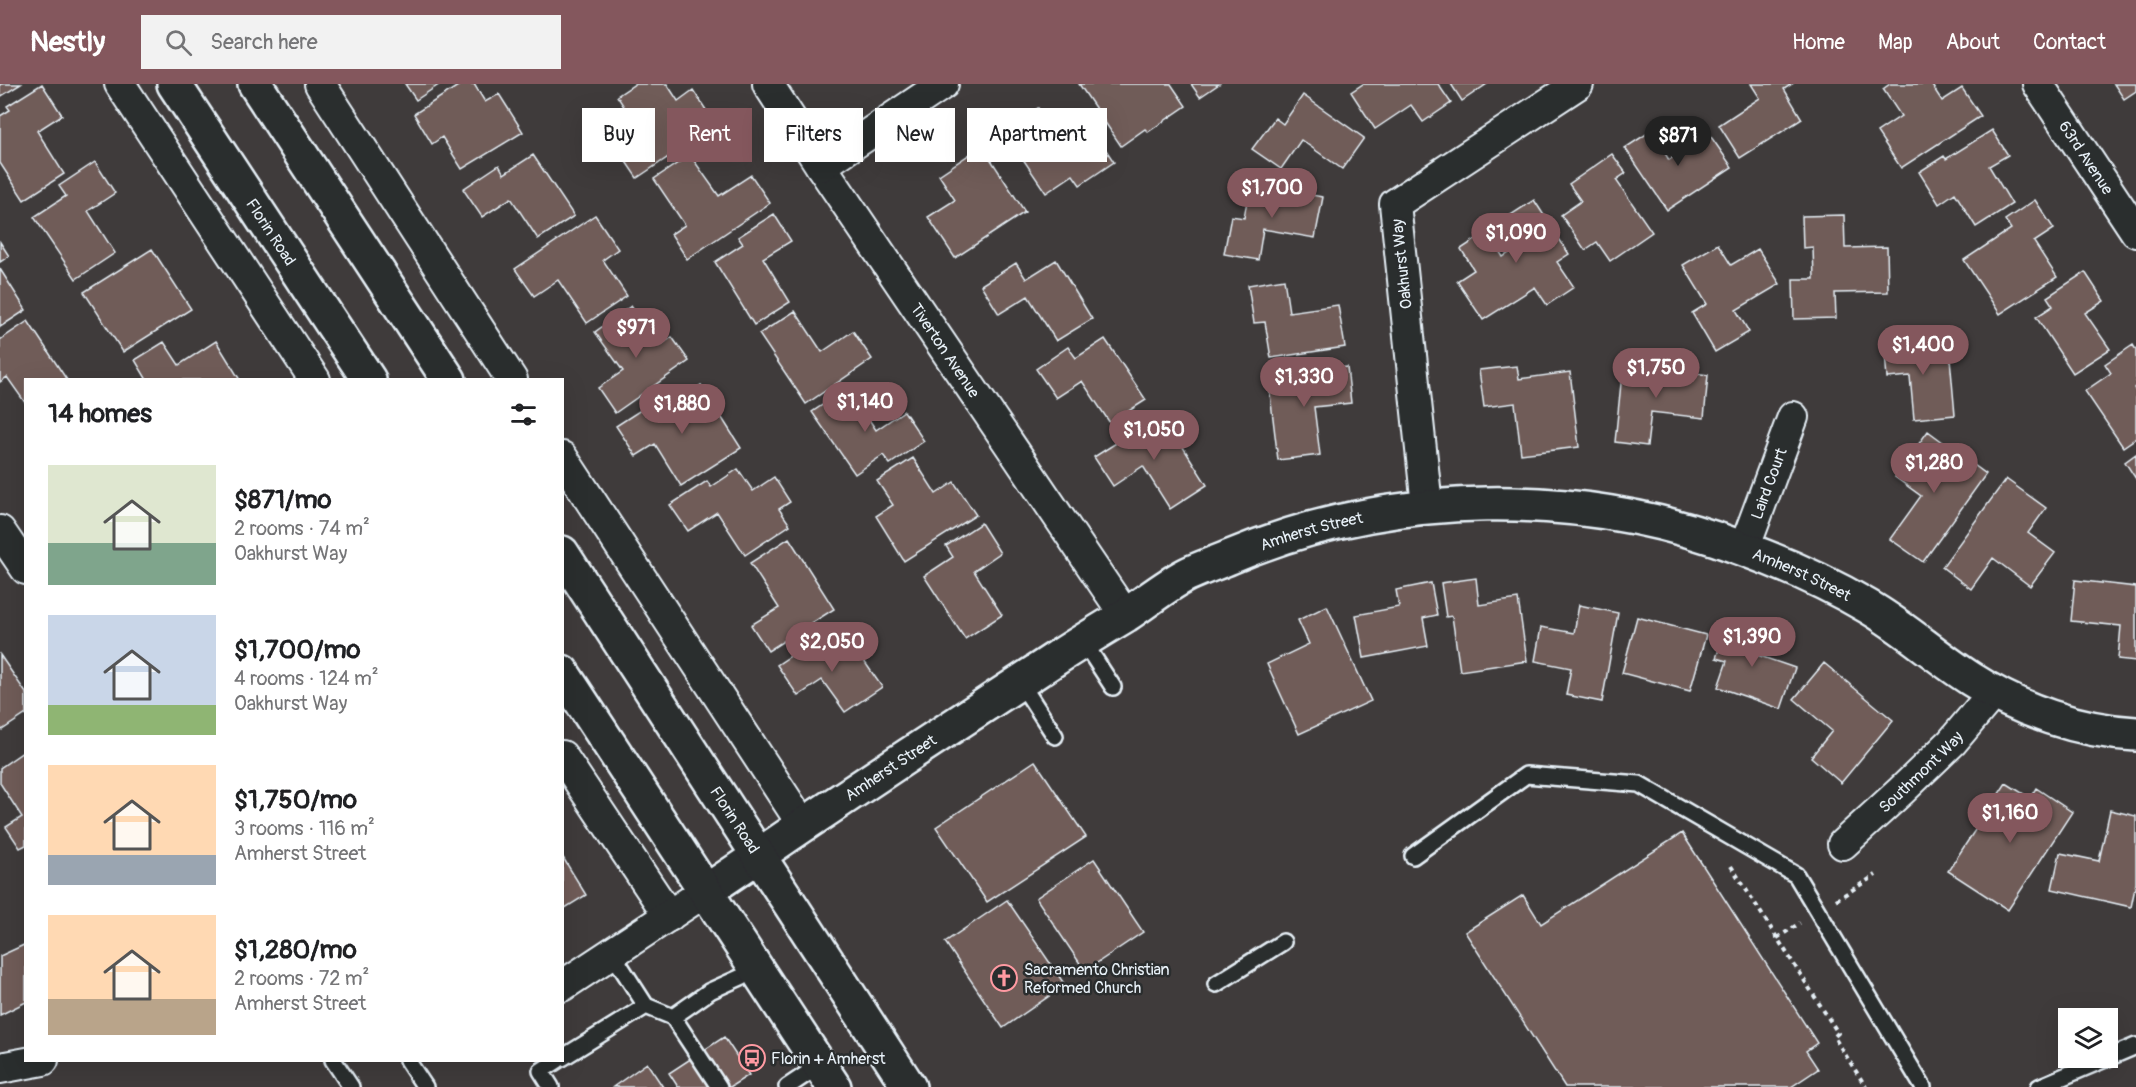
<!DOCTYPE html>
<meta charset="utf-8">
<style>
body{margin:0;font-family:Pangolin,sans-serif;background:#f2f2f2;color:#202124;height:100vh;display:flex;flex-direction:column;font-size:22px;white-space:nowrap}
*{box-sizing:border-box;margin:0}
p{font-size:20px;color:#757577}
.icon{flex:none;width:33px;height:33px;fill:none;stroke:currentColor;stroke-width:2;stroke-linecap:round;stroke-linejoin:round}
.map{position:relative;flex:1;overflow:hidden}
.side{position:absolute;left:24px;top:294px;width:540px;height:684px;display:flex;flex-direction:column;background:#fff;border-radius:0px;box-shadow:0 6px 24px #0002}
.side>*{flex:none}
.guide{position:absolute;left:582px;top:24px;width:570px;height:54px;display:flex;gap:12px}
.tools{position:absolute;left:2058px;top:924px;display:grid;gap:12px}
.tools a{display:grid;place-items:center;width:60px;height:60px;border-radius:0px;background:#fff;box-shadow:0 6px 24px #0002;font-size:30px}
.price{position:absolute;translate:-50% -51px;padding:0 14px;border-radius:21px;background:#84575d;color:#fff;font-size:20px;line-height:39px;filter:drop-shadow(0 2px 3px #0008)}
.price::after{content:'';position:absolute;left:50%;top:36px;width:18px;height:14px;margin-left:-9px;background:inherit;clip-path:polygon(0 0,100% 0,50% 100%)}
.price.selected{background:#222;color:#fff}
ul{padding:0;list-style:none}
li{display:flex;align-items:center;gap:18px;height:150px;padding:0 24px}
li span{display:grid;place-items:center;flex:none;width:168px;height:120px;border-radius:0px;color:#555}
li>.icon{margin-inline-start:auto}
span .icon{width:72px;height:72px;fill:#fffc;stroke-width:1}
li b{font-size:26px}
h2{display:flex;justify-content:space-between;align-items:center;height:72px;padding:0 24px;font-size:26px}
.chip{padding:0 21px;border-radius:0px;background:#fff;box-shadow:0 6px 24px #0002;font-size:21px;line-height:54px}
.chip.selected{background:#84575d;color:#fff}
header{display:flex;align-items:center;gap:36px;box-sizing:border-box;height:84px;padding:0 30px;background:#84575d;color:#fff}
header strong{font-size:28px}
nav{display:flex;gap:33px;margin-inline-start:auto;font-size:21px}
.search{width:420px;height:54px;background:#f2f2f2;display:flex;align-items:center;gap:15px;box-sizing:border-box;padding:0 21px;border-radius:0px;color:#757577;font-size:22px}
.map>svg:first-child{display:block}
</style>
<header>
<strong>Nestly</strong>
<div class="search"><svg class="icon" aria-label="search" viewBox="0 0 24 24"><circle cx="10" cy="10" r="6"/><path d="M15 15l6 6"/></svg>Search here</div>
<nav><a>Home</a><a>Map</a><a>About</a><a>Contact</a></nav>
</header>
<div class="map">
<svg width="2136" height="1003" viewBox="0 0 2136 1003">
<rect width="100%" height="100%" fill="#3f3b3b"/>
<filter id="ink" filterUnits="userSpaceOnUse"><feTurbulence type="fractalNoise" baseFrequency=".0167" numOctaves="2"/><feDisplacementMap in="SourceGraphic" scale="12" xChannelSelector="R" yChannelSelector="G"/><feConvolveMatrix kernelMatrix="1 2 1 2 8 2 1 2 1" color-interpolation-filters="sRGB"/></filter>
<g filter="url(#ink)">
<path fill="#6f5c58" stroke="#e8f1f8" stroke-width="1.5" d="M0,0h21l-21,13z
M42,0l20,31 -25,16 27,43 -40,26 -24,-37v-47l10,-6 -3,-4z
M405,0h35l-24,16z
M461,0h13l11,18 14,-8 24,38 -61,37 -20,-32 -10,7 -18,-30z
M635,0h32l11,17 15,-11 23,35 -79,53 -25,-37 24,-16 -19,-29z
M1079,0h92l15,22 -38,26 -3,-3 -24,17z
M1191,0h28l-19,13z
M1363,0h75l13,19 -28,19 -12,-17 -36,24 -24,-37z
M1451,0h36l-25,17z
M1751,0h41l-8,5 18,30 -62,39 -21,-33 41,-27z
M1890,0h41l11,17 20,-13 19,28 -80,52 -24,-36 24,-16 -18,-27z
M2114,0h22v7l-12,8z
M1303,11l61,43 -22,31 -41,-29 -20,29 -29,-20 23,-31 8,6z
M1038,24l29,42 27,-18 20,30 -34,23 -7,-10 -27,18 -42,-62z
M1992,46l16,25 -19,11 23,38 -36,23 -21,-34 -16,11 -20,-32 25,-16 2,3z
M1651,47l18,29 40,-26 23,33 -65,43 -42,-62z
M982,62l43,66 -70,46 -27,-41 27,-17 -16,-25z
M1612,70l14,19 -10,7 36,52 -42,29 -13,-19 -12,8 -24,-35 20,-14 -12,-17z
M533,71l41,61 -36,23 -27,-41 -29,19 -19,-28 36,-24 5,9z
M690,71l29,41 32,-21 19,28 -83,56 -16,-25 14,-9 -31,-46z
M95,78l20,31 -27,18 27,42 -39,26 -42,-62 32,-21 -7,-10z
M1250,100l73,13 -8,41 -52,-9 -5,31 -34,-6 7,-38 13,2z
M1534,116l35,54 -12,8 17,25 -27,18 -12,-18 -52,33 -26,-39 17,-11 -13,-21 26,-17 16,25 17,-11 -17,-26z
M2035,116l19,29 -20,13 23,35 -57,37 -36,-54 47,-31 -6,-9z
M774,130l17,27 -28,17 27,44 -36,23 -39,-63 28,-18 -5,-7z
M595,131l23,34 -15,11 24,36 -40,27 -29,-43 -24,16 -19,-27z
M1844,131l1,33 42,-1 1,45 -53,1 1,25 -42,1 -1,-40h21l-1,-32 -10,1 -1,-32z
M0,158l9,14 -9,6z
M1718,160l13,21 27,-16 22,35 -44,26 13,22 -34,20 -23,-39 15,-9 -24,-39z
M152,165l39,60 -68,43 -39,-60z
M1056,176l36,59 -36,22 -28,-45 -29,18 -18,-29 35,-22 10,16z
M0,185l26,41 -26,17z
M2085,188l19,29 -19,12 25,36 -37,24 -37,-56 17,-11 -6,-9z
M1284,195l5,33 49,-7 7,42 -74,11 -6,-36 -11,1 -6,-38z
M631,222l28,40 13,-9 17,24 -74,52 -17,-25 25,-17 -28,-39z
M795,227l27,41 31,-21 19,28 -66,45 -47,-70z
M28,237l39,59h-41v24l-19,-27 -7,5v-42z
M1918,254l1,11 30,-2 6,68 -41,4 -4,-43 -23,2 -3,-37z
M1105,255l41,61 -36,23 -28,-42 -26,17 -20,-29 32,-22 8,11z
M216,257l24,39h-93l-12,-20 29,-18 15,23z
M2133,261l3,5v36l-2,2 2,4v46l-13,9 -38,-56 26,-18 -6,-9z
M1623,280l85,11 -4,43 -53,-6 -4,34 -32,-4z
M1517,282l2,13 51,-7 9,75 -58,7 -6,-51 -31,4 -5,-37z
M1347,283l4,36 -37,4 6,48 -42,5 -10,-83z
M701,301l40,63 -60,38 -26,-42 -19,12 -20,-30 37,-24 6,10z
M848,304l28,42 28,-19 20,30 -34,23 -7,-9 -28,19 -43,-62z
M1162,330l45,71 -37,24 -27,-43 -30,20 -19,-29z
M1928,347l58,43 -63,88 -33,-23 31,-43 -26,-19z
M2136,370v25l-11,-17z
M913,374l23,36 18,-12 22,33 -72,46 -28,-45 17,-11 -16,-24z
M738,385l15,22 21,-14 16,25 -11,7 11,16 -45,30 -28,-43 -29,19 -18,-26 37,-24 4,6z
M2006,395l40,29 -18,25 27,20 -25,33 -37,-28 -22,31 -29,-22z
M981,439l19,30 -26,18 28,44 -37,24 -41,-63 29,-19 -7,-11z
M789,454l45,71 -66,42 -17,-26 28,-17 -29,-45z
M1476,494l3,27 39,-6 9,62 -67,10 -8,-55 -6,1 -5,-34z
M2075,496l61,7v74l-18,-2 3,-33 -50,-5z
M1431,499l6,32 -14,3 5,28 -64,12 -8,-43 43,-8 -3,-17z
M1579,521l39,8 -16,89 -36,-7 5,-27 -36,-7 6,-34 33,6z
M1327,522l44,95 -72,33 -32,-70 42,-20 -11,-24z
M1637,533l69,18 -16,56 -68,-18z
M1729,537l33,11 -8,22 41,14 -14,41 -63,-22 9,-26 -11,-3z
M846,551l36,52 -37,25 -23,-32 -24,16 -21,-31 33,-22 8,12z
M0,571l26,38v21l-24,16 -2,-3z
M1824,579l69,57 -52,63 -30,-26 21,-26 -38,-32z
M26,666v95l-6,3 -14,-21 16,-10 -22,-34v-15z
M1035,677l51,76 -99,65 -51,-75z
M2006,699l24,15 6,-10 36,24 -64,98 -60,-39z
M2110,726l26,6v67l-5,24 -79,-18 8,-36 39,8z
M1682,749l135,210 -11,8 12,18 -27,18h-226l-100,-155 58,-37 18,29z
M562,772l24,39 -24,15z
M1094,775l49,73 -58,39 -49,-73z
M1007,816l58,85 -62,43 -58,-86z
M26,860v58l-26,13v-59z
M724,953l25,38 -19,12h-52l-9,-14z
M647,979l16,24h-50z"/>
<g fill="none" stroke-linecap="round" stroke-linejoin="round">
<defs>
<path id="service" d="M1083,557l30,46
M1020,598l35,54
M1413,772l113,-81 113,9 157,91 127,212
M612,869l34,53
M1216,900l67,-42
M673,933l46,70
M562,974l84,-52 27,11 37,-26 49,-22
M333,976l18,27
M407,976l18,27
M551,1003l-10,-16 17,-11
M787,1003l33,-22
M2039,1003l97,-41"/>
<g id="minor">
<path d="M120,0l195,296"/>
<path d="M320,0l192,296"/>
<path id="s1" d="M768,0l53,82 304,449"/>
<path id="s2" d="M2038,0l98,148"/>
<path d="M821,82l122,-82"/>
<path d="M562,373l241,368"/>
<path d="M1427,422l-32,-302 183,-120"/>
<path d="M0,447l26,38"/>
<path id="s3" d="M1744,465l49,-132"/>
<path d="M562,672l107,160"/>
<path id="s4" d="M1843,760l58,-53 51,-49 42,-50"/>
<path d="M562,902l144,-95"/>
<path d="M0,984l43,-8"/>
</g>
<g id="tertiary">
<path id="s5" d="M706,807c34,-22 66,-45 99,-67 82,-55 164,-109 247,-163 24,-16 49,-31 74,-46 20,-13 39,-29 60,-40 14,-7 30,-12 44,-18 161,-68 350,-71 514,-8 41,15 84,34 123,57 37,21 68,50 104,73 48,31 108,52 165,55"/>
</g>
<g id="primary">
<path id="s6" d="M174,0l195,296"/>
<path d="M255,0l194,296"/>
<path id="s7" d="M562,469l347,534"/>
<path d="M562,588l272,415"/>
</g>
</defs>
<use href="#service" stroke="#e8f1f8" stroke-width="20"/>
<use href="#minor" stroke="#e8f1f8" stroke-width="34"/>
<use href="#tertiary" stroke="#e8f1f8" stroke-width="38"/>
<use href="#primary" stroke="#e8f1f8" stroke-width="38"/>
<path stroke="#e8f1f8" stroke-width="4" stroke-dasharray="4.5 4.5" stroke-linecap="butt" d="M1731,782l107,167 -4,4 32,50
M1836,816l40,-25
M1777,854l23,-15"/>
<use href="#service" stroke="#2a2d2e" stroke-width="15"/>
<use href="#minor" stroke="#2a2d2e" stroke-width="30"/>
<use href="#tertiary" stroke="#2a2d2e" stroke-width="33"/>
<use href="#primary" stroke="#2a2d2e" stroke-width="33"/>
</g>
</g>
<defs>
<symbol id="church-ring" viewBox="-11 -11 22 22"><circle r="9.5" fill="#2a2d2e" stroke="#ff9aa2" stroke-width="1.5"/><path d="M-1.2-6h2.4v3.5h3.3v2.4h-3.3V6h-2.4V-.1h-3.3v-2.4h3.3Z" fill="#ff9aa2"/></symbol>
<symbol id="bus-ring" viewBox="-11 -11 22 22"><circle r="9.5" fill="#2a2d2e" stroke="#ff9aa2" stroke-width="1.5"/><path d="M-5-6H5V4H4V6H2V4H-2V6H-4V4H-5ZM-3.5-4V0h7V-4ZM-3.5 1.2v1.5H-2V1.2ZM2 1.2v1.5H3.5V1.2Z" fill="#ff9aa2"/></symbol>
</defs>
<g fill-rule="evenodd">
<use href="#church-ring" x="989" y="879" width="30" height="30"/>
<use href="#bus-ring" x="737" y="959" width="30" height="30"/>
</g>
<g text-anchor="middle" stroke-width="5" stroke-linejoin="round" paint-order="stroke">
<g font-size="16" fill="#e8f1f8" stroke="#2a2d2e">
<text dy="6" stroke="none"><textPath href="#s2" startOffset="88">63rd Avenue</textPath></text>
<text dy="6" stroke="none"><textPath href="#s6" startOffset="177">Florin Road</textPath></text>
<text transform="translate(1401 180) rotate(-96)" y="6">Oakhurst Way</text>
<text dy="6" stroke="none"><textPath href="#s1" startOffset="320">Tiverton Avenue</textPath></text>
<text dy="6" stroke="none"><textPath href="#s3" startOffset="70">Laird Court</textPath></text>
<text dy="6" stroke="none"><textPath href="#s5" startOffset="708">Amherst Street</textPath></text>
<text dy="6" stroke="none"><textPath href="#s5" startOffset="1212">Amherst Street</textPath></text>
<text dy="6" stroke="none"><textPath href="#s5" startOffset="222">Amherst Street</textPath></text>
<text dy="6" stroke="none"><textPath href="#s4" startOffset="106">Southmont Way</textPath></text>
<text dy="6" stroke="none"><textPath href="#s7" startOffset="318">Florin Road</textPath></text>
</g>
<g font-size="16" fill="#e8f1f8" stroke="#2a2d2e" text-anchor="start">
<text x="1024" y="891">Sacramento Christian<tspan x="1024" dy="18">Reformed Church</tspan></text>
<text x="771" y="980">Florin + Amherst</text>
</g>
</g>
</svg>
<div class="tools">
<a><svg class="icon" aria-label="layers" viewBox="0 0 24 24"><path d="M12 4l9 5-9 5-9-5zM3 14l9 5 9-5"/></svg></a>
</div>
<b class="price selected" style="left:1678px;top:83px">$871</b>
<b class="price" style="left:1272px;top:135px">$1,700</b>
<b class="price" style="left:1516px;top:180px">$1,090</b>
<b class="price" style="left:636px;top:275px">$971</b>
<b class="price" style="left:1923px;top:292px">$1,400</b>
<b class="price" style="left:1656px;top:315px">$1,750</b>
<b class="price" style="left:1304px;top:324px">$1,330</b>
<b class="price" style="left:865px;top:349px">$1,140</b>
<b class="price" style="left:682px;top:351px">$1,880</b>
<b class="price" style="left:1154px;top:377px">$1,050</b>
<b class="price" style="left:1934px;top:410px">$1,280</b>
<b class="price" style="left:1752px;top:584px">$1,390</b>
<b class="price" style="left:832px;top:589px">$2,050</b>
<b class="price" style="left:2010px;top:760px">$1,160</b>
<div class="guide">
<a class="chip">Buy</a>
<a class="chip selected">Rent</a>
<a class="chip">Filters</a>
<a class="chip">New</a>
<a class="chip">Apartment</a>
</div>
<section class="side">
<h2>14 homes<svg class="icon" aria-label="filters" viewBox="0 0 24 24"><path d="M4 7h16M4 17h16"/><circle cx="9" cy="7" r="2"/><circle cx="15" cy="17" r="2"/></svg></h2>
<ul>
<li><span style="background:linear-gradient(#dfe7d0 65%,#7fa58c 0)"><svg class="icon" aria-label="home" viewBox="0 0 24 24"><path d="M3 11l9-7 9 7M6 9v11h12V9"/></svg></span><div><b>$871/mo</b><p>2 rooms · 74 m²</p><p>Oakhurst Way</p></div></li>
<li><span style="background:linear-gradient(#c9d6e8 75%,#8fb573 0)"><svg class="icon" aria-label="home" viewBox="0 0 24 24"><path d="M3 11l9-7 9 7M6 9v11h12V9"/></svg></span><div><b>$1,700/mo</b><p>4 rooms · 124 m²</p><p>Oakhurst Way</p></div></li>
<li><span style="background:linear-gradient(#ffd9b3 75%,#9aa5b1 0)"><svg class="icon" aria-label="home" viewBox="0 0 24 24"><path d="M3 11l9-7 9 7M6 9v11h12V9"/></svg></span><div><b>$1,750/mo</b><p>3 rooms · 116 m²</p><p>Amherst Street</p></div></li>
<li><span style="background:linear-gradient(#ffd9b3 70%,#b9a48a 0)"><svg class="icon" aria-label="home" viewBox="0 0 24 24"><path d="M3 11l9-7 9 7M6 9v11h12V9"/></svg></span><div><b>$1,280/mo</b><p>2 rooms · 72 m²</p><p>Amherst Street</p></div></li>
</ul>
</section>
</div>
